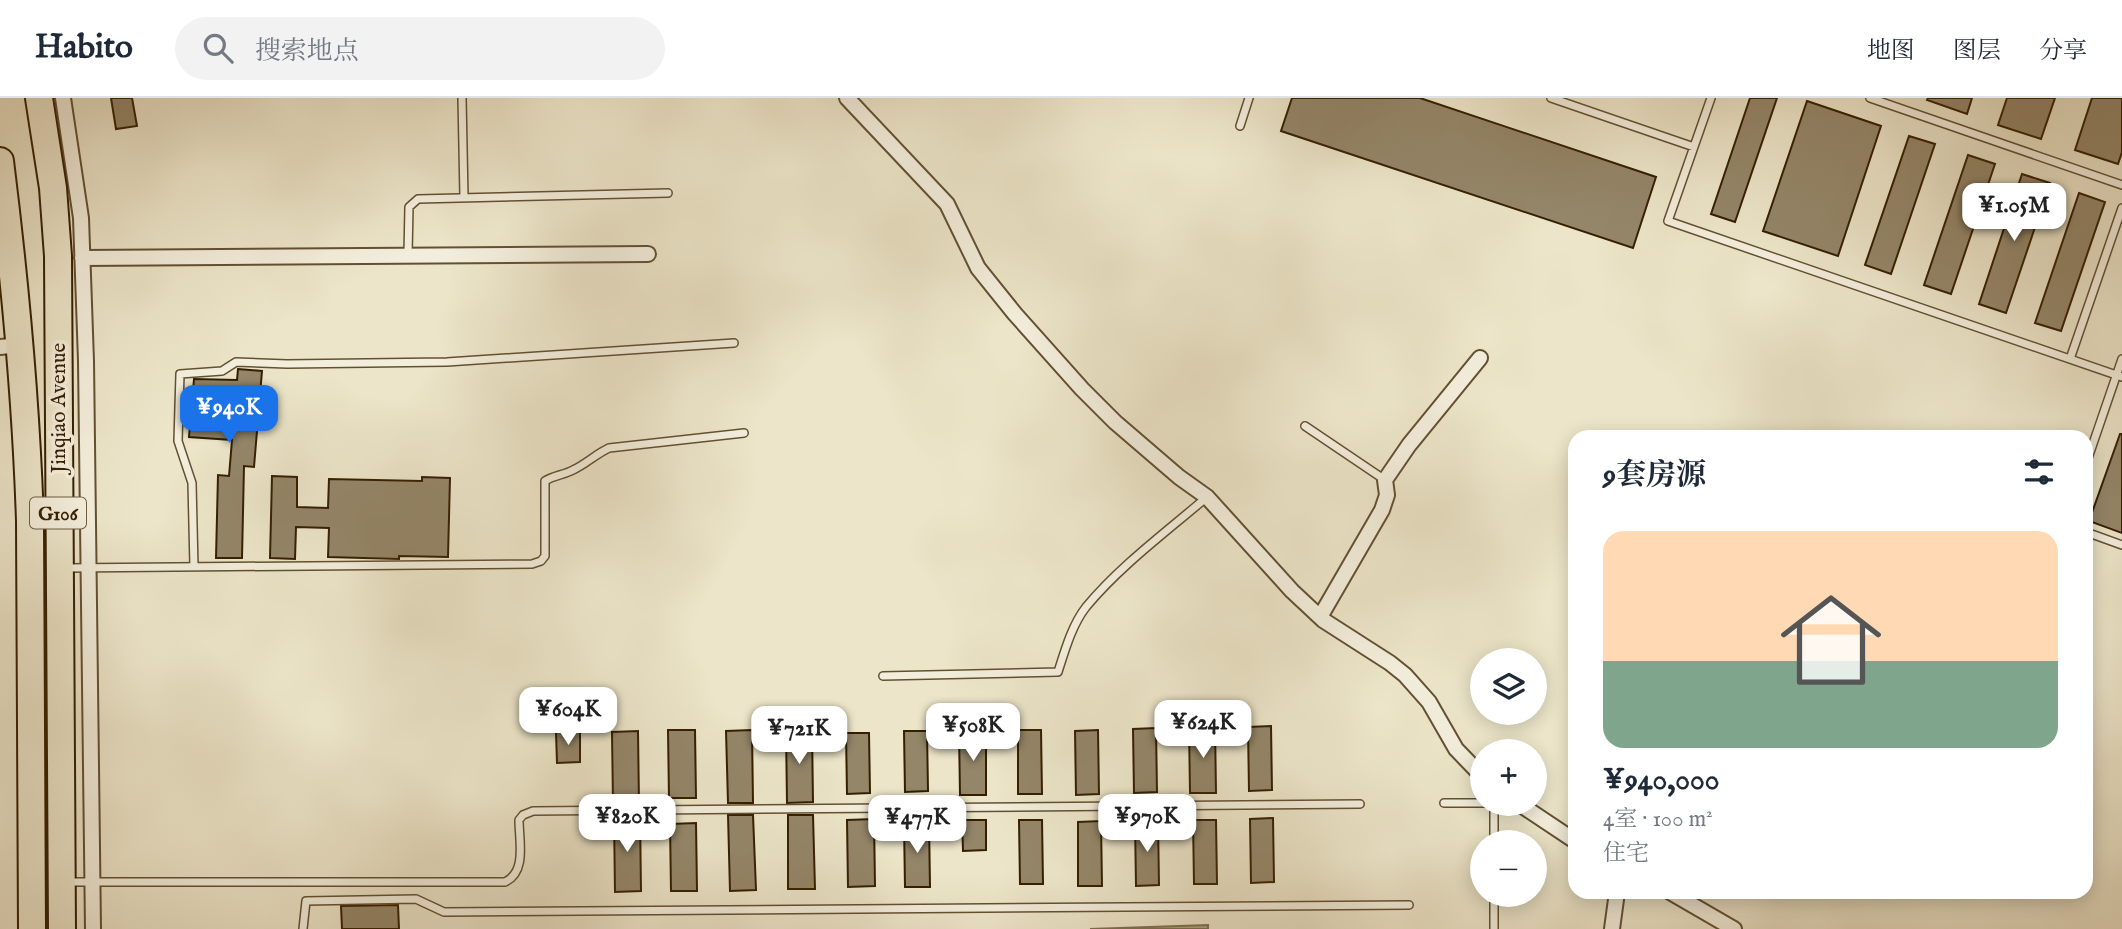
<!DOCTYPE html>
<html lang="zh">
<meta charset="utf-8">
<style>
body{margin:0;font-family:"IM FELL English","Noto Serif SC",serif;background:#f2f2f3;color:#1f2937;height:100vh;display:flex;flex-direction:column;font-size:26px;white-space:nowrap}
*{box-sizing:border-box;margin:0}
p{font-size:23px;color:#747a83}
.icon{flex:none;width:38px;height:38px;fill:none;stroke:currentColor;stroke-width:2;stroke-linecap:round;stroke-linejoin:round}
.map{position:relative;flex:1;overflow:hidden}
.sheet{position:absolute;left:1568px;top:332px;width:525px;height:469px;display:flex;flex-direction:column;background:#fff;border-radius:21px;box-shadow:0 4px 18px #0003}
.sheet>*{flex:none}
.tools{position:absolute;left:1470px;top:550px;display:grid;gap:14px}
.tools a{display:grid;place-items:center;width:77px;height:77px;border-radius:50%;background:#fff;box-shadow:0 4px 18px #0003;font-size:35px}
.price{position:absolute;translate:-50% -60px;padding:0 16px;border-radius:14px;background:#fff;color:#222;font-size:23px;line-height:46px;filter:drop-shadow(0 2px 4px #0008)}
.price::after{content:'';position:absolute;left:50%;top:42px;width:21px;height:16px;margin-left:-10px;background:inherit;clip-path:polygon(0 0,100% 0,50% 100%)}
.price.active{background:#1a73e8;color:#fff}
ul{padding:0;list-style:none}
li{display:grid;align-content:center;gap:14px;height:371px;padding:0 35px}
li span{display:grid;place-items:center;height:217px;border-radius:21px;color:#555}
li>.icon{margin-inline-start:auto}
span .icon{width:126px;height:126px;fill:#fffc;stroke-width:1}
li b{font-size:30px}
h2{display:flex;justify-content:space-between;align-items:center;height:84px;padding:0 35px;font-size:30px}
header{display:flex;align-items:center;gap:42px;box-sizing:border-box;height:98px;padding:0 35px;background:#fff;border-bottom:2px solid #e0e1e3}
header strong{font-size:33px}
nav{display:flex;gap:38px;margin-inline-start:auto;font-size:24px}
.search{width:490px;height:63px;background:#f2f2f3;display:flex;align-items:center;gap:18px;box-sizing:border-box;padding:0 24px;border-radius:38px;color:#747a83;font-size:26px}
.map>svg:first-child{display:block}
</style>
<header>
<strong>Habito</strong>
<div class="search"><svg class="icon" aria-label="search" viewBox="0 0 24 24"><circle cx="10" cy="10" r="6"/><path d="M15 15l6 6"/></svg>搜索地点</div>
<nav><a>地图</a><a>图层</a><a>分享</a></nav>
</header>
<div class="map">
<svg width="2122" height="831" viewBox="0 0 2122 831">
<rect width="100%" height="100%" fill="#ece5c9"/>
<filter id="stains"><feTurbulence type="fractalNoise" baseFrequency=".00286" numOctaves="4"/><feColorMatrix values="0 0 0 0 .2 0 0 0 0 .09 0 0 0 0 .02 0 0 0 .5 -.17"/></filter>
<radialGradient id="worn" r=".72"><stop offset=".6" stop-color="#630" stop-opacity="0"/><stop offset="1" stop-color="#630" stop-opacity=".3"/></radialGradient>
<path fill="#aea285" stroke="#7e6e50" stroke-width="2" d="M1208,827v4h-118z"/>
<path fill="#948669" stroke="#351f00" stroke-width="2" d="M111,0h21l5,28 -21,3z
M1292,0h128l236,79 -23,71 -352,-117z
M1750,0h27l-42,124 -24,-8z
M1928,0h44l-5,16 -40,-14z
M2007,0h48l-14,41 -43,-14z
M2092,0h30v54l-4,12 -43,-14z
M1807,3l74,25 -43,130 -75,-25z
M1909,38l26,8 -44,130 -26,-9z
M1968,57l27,9 -44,130 -27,-9z
M2022,76l28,9 -44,130 -27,-9z
M2079,95l26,9 -44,129 -26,-8z
M238,271l24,2 -8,96 -10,-1 -2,92h-26l2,-83 11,1 3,-36 -43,-3 5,-58 43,1z
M2120,336h2v99l-33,-12z
M272,378l25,1v30l31,1 1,-29 93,2v-4l28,1 -2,79 -49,-1v3l-71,-2 1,-29 -33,-1 -1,32 -25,-1z
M1189,628h26l1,67h-26z
M1271,628l1,64 -23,1 -1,-64z
M1156,630l1,64 -23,1 -1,-64z
M668,632h27l1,68h-27z
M752,632l1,73h-25l-2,-72z
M786,632h26l1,72 -26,1z
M986,632v65h-26l-1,-64z
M1018,632h23l1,64h-24z
M1098,632l1,64 -23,1 -1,-64z
M580,633v31l-23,1 -1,-31z
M638,633l1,73h-26l-1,-72z
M904,633h23l1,60 -23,1z
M846,635h23l1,60 -23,1z
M728,717h25l3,75 -26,1z
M788,717h25l2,74h-27z
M614,718h26l1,75 -26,1z
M1273,720l1,64 -23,1 -1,-64z
M874,721l1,67 -27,1 -1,-67z
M962,722h24v30l-23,1z
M1019,722h23l1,64h-23z
M1193,722h23l1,64h-23z
M1101,723l1,65h-24v-64z
M1158,723l1,64 -23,1 -1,-64z
M929,724l1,65h-25l-1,-64z
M696,725l1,68h-26l-1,-67z
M398,807l1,24h-57l-1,-23z"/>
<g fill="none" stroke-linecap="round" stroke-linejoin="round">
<defs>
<path id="lane" d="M462,0l2,99
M1551,0l143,49
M1711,0l-43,123 454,156
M1870,0l252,87
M1240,28l9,-28
M408,156l1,-47 9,-8 250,-6
M2070,261l52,-151
M1305,328l80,54
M2086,366l36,-105
M2086,434l36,13
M194,469l-2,-84 -14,-42 2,-67 42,-3 14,-9 51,2 160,-2 287,-19
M67,470l465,-4 9,-3 4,-5v-75c9,-6 19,-6 28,-11 13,-6 23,-16 36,-22l135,-15
M883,578l175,-4c7,-22 14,-47 28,-65 34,-41 80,-75 121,-110
M1444,705h45l5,4v35
M68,784h437c22,-10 14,-41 14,-62l4,-5 10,-4 827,-7
M303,831l3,-28 110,-2 28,13 965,-7
M1494,831v-35"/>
<path id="street" d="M63,0l18,120 5,143 7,568
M847,0l100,106 31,64 37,46 67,75 33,33 64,55 28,20 85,94 31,29 67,43 15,12 24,27 27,47 26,27
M82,160l566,-4
M0,249l20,-2
M1320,519l62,-107 5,-15 -2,-15 24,-35 71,-87
M1518,705l57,38
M1670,794l64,37
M1612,831l5,-37"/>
<path id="highway" d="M39,0l14,90 5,68 4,673
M0,63c15,120 26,240 30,360l2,408"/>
</defs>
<use href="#lane" stroke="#635032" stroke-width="10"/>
<use href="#street" stroke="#635032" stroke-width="18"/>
<use href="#highway" stroke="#351f00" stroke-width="30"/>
<use href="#lane" stroke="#f3eedc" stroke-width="7"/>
<use href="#street" stroke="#f3eedc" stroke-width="14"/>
<use href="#highway" stroke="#ece5c9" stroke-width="26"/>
</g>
<g text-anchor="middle" stroke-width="7" stroke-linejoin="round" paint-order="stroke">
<rect fill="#f3eedc" stroke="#6e5d42" stroke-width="2" x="30" y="399.5" width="56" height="31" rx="5"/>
<g font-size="19" font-weight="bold" fill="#351f00">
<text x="58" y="422">G106</text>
</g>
<g font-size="21" fill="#351f00" stroke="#f3eedc">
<text transform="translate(58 310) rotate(-90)" y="7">Jinqiao Avenue</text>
</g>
</g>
<rect width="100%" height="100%" filter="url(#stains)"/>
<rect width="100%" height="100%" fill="url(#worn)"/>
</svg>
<div class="tools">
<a><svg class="icon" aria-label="layers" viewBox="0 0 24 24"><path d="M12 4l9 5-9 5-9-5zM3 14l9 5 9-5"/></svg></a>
<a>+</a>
<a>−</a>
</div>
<b class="price" style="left:2014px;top:145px">¥1.05M</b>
<b class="price active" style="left:229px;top:347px">¥940K</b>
<b class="price" style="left:568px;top:649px">¥604K</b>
<b class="price" style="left:1203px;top:662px">¥624K</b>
<b class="price" style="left:973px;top:665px">¥508K</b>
<b class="price" style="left:799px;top:668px">¥721K</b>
<b class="price" style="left:627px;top:756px">¥820K</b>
<b class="price" style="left:1147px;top:756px">¥970K</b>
<b class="price" style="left:917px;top:757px">¥477K</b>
<section class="sheet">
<h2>9套房源<svg class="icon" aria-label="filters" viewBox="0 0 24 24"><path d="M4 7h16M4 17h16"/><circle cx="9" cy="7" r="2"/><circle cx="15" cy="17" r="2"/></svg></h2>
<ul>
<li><span style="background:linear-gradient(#ffd9b3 60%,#7fa58c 0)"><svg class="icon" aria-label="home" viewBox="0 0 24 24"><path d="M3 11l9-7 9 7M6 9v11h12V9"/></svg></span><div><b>¥940,000</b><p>4室 · 100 m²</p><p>住宅</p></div></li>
</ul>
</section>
</div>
